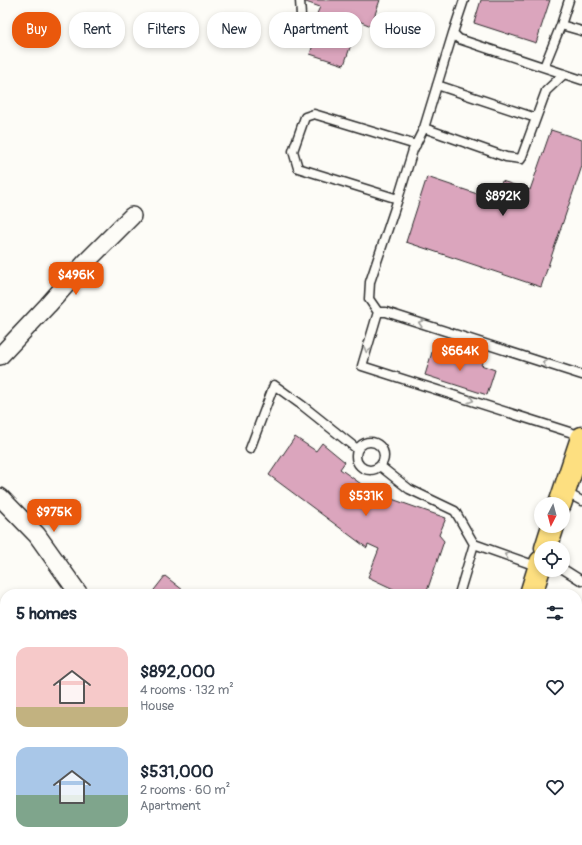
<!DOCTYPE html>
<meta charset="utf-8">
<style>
body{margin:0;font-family:Pangolin,sans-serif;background:#f2f2f3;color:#1f2937;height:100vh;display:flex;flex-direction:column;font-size:15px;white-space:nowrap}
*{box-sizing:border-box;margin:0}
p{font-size:13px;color:#747a83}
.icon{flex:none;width:22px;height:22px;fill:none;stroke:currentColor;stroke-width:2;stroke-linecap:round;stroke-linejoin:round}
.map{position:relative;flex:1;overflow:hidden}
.panel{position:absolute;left:0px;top:589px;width:582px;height:256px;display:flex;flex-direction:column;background:#fff;border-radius:16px 16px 0 0;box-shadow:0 2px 6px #0003}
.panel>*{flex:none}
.banner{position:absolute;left:12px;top:12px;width:558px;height:36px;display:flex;gap:8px}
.needle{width:26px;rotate:186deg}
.tools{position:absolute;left:534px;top:497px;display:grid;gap:8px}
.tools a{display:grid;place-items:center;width:36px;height:36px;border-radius:50%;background:#fff;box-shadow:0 2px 6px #0003;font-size:20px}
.price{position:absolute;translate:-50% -34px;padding:0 9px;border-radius:8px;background:#ea580c;color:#fff;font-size:13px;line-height:26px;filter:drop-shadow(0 1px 2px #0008)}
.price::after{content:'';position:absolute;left:50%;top:24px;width:12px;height:9px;margin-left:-6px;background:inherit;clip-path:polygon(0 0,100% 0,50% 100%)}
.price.active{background:#222;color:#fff}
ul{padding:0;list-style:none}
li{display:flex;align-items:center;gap:12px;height:100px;padding:0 16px}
li span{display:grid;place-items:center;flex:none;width:112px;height:80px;border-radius:12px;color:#555}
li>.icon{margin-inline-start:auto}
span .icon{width:48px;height:48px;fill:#fffc;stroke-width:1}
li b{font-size:17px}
h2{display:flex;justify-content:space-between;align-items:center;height:48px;padding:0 16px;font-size:17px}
.pill{padding:0 14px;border-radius:16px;background:#fff;box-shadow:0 2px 6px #0003;font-size:14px;line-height:36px}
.pill.active{background:#ea580c;color:#fff}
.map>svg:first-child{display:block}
</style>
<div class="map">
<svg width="582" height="845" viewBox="0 0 582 845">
<rect width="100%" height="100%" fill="#fdfcf7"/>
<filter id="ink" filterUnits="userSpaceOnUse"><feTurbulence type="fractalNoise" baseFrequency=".025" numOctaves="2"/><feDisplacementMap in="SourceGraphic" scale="8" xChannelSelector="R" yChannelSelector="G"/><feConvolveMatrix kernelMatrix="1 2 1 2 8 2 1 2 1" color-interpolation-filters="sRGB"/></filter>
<g filter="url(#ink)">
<path fill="#dba5bd" stroke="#2b2b2b" d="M304,0h76l-9,26 -12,-5 -15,44 -34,-11 11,-34 -6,-2 5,-11 -17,-6z
M481,0h69l-14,43 -62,-20z
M551,130l31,10v26l-41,121 -135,-45 21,-65 68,23 7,-19 28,9z
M433,349l33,11 1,-4 16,5 -2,4 14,5 -8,25 -62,-20z
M295,437l21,14 6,-8 23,19 -5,7 31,22 -2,3 15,11 5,-7 57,20 -7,17 5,6 -18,53h-22l-36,-17 11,-28 -11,-5 -1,4 -98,-73z
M165,576l23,18h-37z
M577,621l5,2v36l-5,-2z
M296,840h19l-2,5h-28l1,-3 8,3z"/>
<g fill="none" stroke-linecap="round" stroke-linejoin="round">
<defs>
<path id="service" d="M300,0l1,16
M464,0l-11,33 6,6 123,41
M561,25l8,-25
M544,67l17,-42 21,6
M437,85l99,33
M424,128l29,-95
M416,145l-102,-31 -9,3 -12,34 5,17 100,31 15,-49 11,-22 82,29 15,2 25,-68 18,-17
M398,199l-28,83 -1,17 9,13 -16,54 220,70
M378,312h8l196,63
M356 456a14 14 0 1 1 28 0a14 14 0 1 1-28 0Z
M250,449l24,-64 29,21 54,43
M380,466l29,23 46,22 19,33 65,23
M565,492l17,9
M563,569l19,12
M459,594l15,-50
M577,661l5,1
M577,764l5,2
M577,831l5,2
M319,840l17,5"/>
<path id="minor" d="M0,356l48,-51 39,-44 45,-45
M0,497l37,38 42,59
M112,845l1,-5"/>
<path id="primary" d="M560,504l22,-66
M546,548l7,-22
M531,594l10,-32
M448,845l2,-5"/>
</defs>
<use href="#service" stroke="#2b2b2b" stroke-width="11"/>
<use href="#minor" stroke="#2b2b2b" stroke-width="20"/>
<use href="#primary" stroke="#2b2b2b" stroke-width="25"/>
<use href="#service" stroke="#fdfcf7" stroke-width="8"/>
<use href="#minor" stroke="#fdfcf7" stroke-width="17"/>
<use href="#primary" stroke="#fddf80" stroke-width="22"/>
</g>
<defs><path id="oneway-chevron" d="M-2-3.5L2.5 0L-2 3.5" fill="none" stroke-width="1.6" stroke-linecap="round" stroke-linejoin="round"/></defs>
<g stroke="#9e9e9b">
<use href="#oneway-chevron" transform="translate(421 323) rotate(-162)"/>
<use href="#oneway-chevron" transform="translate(367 350) rotate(106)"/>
<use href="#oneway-chevron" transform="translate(545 363) rotate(-162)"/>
<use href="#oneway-chevron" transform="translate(471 400) rotate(18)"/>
<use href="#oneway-chevron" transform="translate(507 555) rotate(-161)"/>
</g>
</g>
</svg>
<div class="tools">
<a><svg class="needle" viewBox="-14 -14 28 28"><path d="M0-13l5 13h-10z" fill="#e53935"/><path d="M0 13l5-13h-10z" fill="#747a83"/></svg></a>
<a><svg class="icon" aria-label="locate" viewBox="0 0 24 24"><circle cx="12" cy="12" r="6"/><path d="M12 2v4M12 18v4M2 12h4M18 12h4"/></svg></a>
</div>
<b class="price active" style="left:503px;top:217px">$892K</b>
<b class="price" style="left:76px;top:296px">$496K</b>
<b class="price" style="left:460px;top:372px">$664K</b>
<b class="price" style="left:366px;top:517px">$531K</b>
<b class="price" style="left:54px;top:533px">$975K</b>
<div class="banner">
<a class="pill active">Buy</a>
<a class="pill">Rent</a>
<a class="pill">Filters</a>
<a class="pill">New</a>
<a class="pill">Apartment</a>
<a class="pill">House</a>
</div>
<section class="panel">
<h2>5 homes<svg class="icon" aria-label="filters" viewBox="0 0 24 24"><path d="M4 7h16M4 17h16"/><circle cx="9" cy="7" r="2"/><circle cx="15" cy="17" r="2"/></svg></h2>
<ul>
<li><span style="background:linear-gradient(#f6c9c9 75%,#c2b280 0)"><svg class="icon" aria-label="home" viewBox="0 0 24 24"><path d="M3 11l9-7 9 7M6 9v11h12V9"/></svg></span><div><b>$892,000</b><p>4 rooms · 132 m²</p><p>House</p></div><svg class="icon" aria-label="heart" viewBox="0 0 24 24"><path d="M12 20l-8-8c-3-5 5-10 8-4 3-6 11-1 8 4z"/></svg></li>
<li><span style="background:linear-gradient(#a9c7e8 60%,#7fa58c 0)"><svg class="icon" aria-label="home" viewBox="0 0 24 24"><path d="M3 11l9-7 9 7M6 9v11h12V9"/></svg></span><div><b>$531,000</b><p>2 rooms · 60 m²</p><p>Apartment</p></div><svg class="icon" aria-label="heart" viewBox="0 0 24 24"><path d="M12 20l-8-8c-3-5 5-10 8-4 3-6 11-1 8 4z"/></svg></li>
</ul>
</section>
</div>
